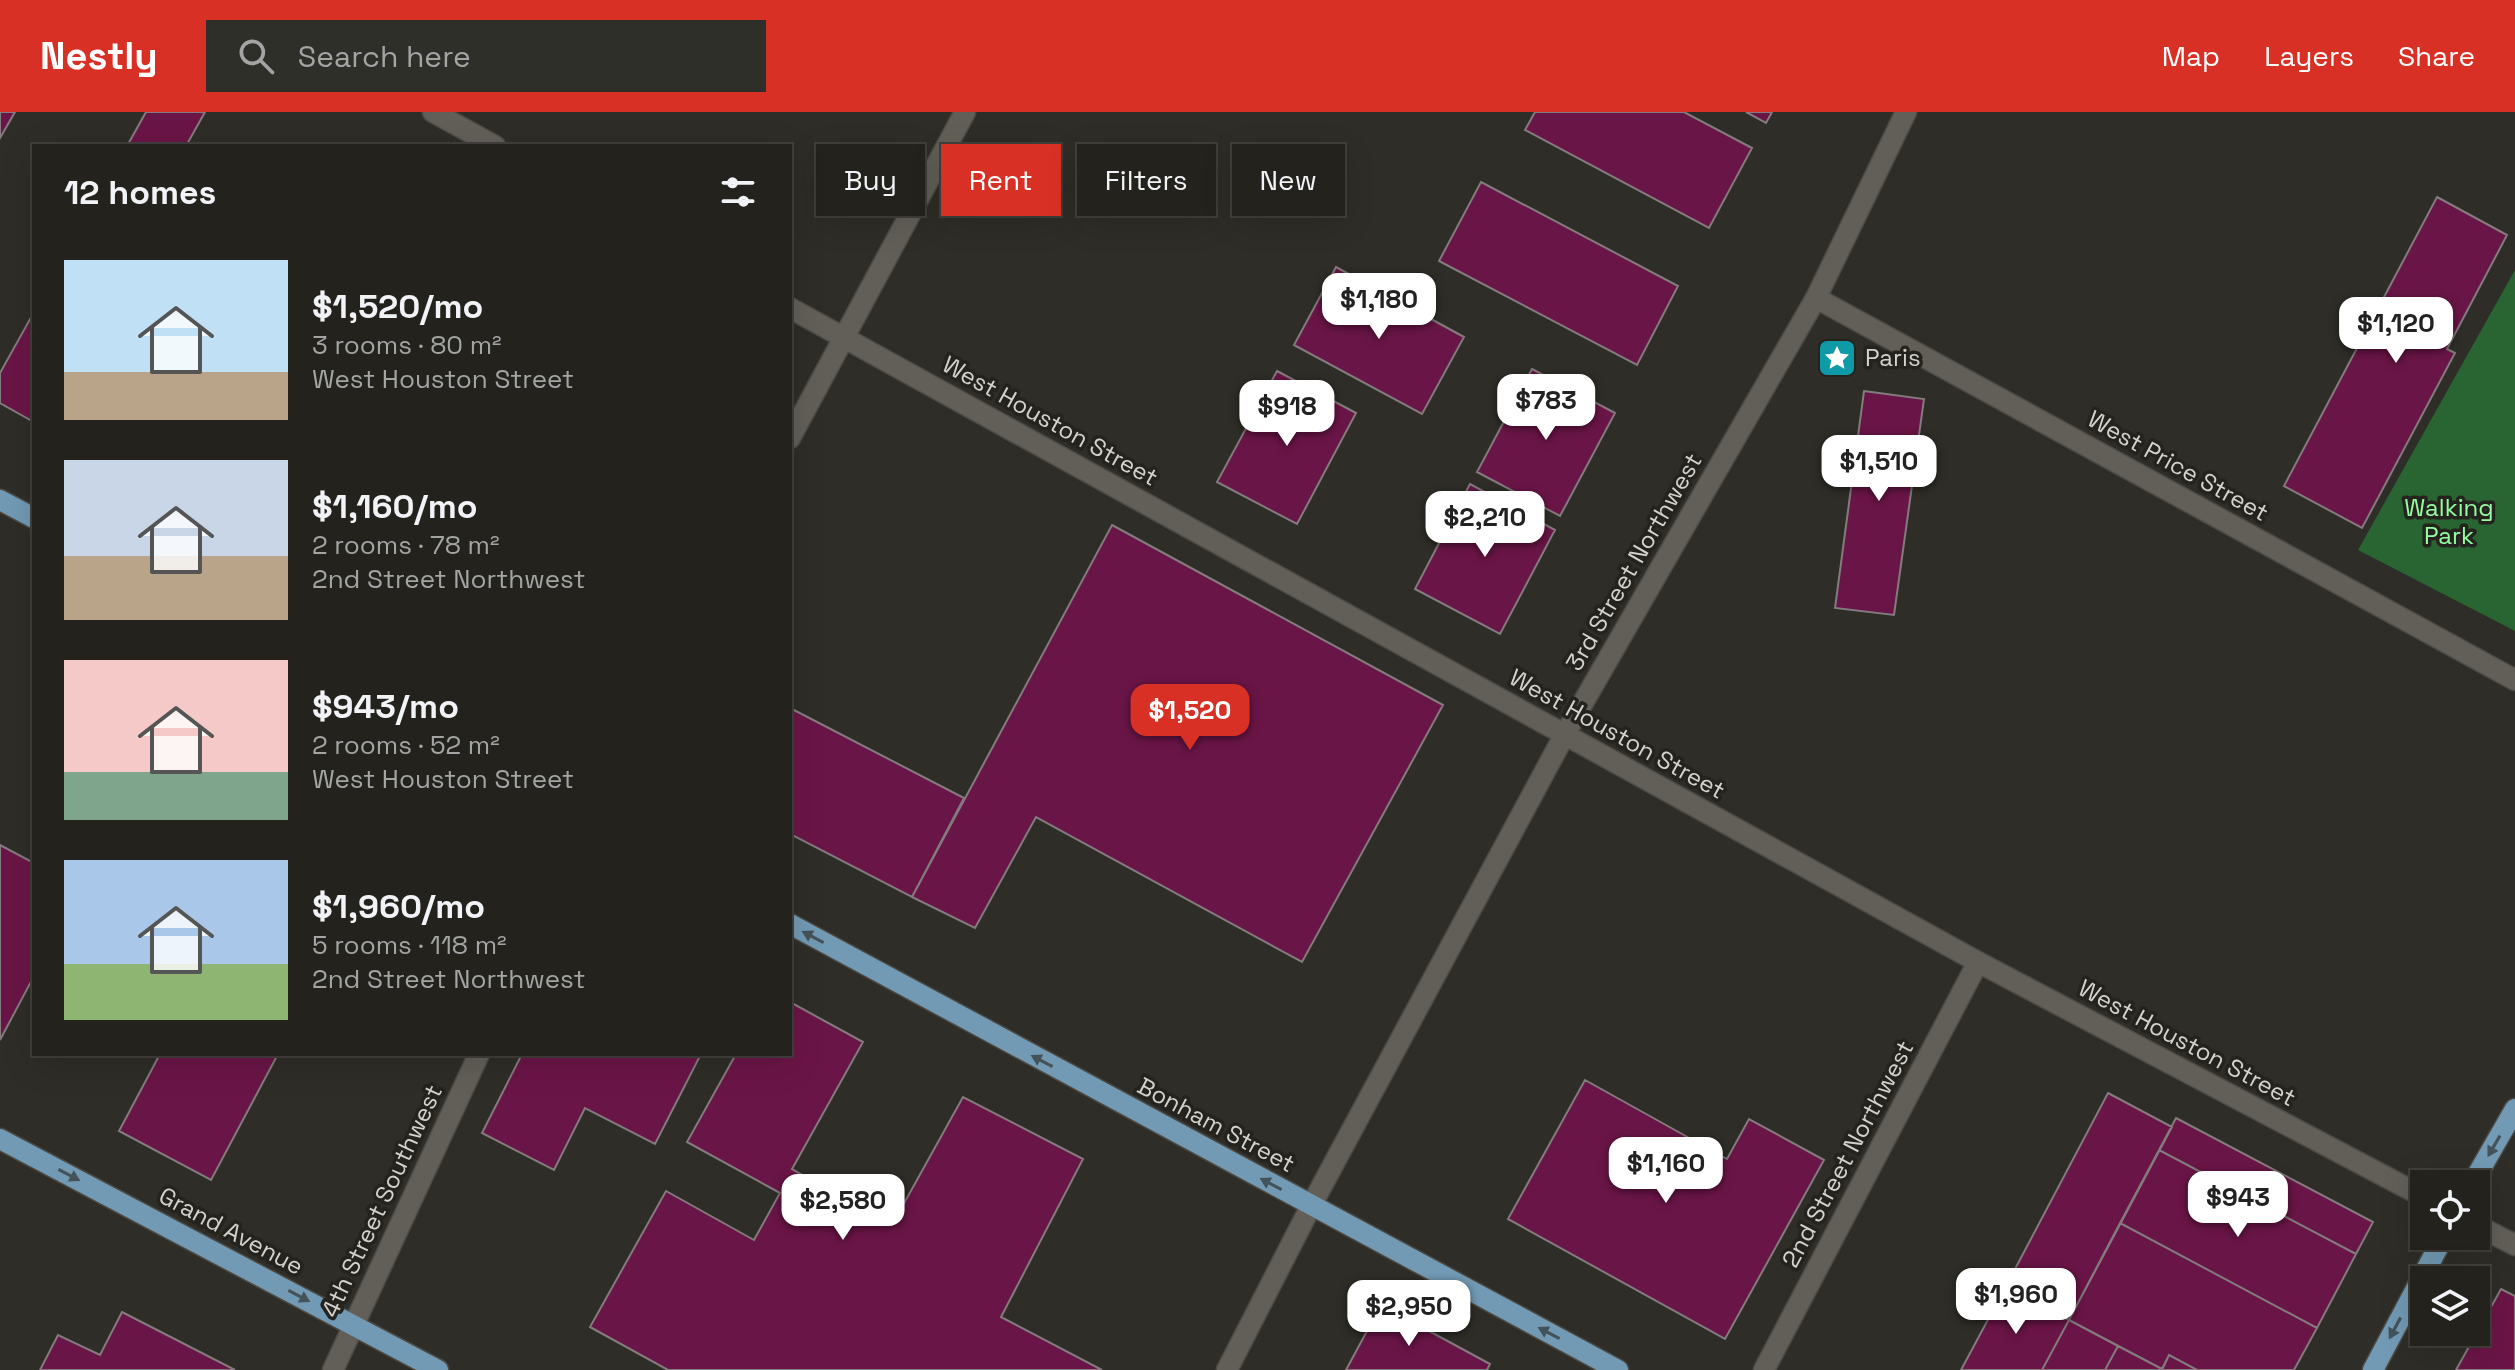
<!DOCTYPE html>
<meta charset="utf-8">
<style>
body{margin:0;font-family:"Space Grotesk",sans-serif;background:#2f2f2a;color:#f1f3f6;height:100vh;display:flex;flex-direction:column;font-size:30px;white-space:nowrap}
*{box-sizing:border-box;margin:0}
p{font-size:26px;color:#a3a4a4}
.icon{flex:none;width:44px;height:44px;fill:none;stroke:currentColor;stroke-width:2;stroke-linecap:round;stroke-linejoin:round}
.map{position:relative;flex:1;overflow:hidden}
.side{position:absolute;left:32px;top:32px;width:760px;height:912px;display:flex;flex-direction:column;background:#23221d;border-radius:0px;box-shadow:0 8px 32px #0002,0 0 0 2px #403f3b}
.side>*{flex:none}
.top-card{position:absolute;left:816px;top:32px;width:760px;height:72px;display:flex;gap:16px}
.buttons{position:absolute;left:2410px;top:1058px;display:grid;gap:16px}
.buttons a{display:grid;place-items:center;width:80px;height:80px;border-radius:0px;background:#23221d;box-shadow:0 8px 32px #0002,0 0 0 2px #403f3b;font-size:40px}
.price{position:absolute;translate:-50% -68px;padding:0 18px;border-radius:16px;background:#fff;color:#222;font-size:26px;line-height:52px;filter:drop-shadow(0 2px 4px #0008)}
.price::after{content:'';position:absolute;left:50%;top:48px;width:24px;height:18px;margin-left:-12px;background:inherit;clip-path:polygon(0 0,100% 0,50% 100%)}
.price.active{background:#d93025;color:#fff}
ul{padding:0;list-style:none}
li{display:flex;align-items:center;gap:24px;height:200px;padding:0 32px}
li span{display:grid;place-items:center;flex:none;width:224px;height:160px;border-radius:0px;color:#555}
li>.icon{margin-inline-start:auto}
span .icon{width:96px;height:96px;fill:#fffc;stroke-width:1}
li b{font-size:34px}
h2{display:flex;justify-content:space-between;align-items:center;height:96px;padding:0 32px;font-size:34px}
.chip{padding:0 28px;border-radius:0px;background:#23221d;box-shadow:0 8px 32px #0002,0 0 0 2px #403f3b;font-size:28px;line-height:72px}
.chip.active{background:#d93025;color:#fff}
header{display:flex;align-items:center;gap:48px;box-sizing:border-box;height:112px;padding:0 40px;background:#d93025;color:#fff}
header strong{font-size:38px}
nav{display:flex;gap:44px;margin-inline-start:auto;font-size:28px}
.search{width:560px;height:72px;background:#2f2f2a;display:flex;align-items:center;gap:20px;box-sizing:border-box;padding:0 28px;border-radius:0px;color:#a3a4a4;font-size:30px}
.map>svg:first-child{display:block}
</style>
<header>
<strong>Nestly</strong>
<div class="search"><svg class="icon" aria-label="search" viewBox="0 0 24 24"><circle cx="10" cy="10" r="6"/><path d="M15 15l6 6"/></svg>Search here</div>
<nav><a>Map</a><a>Layers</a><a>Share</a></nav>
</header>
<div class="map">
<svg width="2515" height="1258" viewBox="0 0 2515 1258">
<rect width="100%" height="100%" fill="#2f2d27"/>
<path fill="#286532" d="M2515,158v361l-157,-81z"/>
<path fill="#6a1547" stroke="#837b7e" stroke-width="2" d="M0,0h15l-15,26z
M146,0h59l-19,34h-59z
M1535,0h149l68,36 -43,80 -184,-98z
M1746,0h26l-6,11z
M1481,70l197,104 -41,79 -198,-104z
M2437,85l70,38 -60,114 8,4 -93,175 -78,-42z
M1336,155l128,70 -42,77 -128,-69z
M34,200v106l-2,3 -32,-18v-30z
M1532,257l83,44 -55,103 -83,-44z
M1277,259l79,42 -59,111 -80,-42z
M1864,279l60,8 -30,216 -59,-7z
M1470,372l85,46 -55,104 -85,-45z
M1112,413l331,180 -141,257 -266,-145 -61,111 -63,-31z
M790,596l174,90 -52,99 -122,-63z
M0,733l34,18v113l-34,64z
M790,890l73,40 -71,127 100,56 71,-128 120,62 -82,158 101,53h-434l-78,-43 76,-136 88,49 26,-47 -93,-51 49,-88h54z
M160,942h118l-67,126 -92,-49z
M522,942h179l-46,90 -70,-36 -31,62 -72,-37z
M1585,968l142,79 22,-40 75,41 -99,179 -217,-120z
M2108,981l64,34 -103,193 -63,-34z
M2176,1006l197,104 -17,32 -197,-104z
M2159,1038l197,104 -39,74 -197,-105z
M2120,1111l197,105 -23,42h-97l-28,-15 -7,14 -93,-49z
M2006,1174l63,34 -27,50h-81z
M2501,1177l14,7v74h-59z
M1381,1193l109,59 -3,6h-141z
M122,1200l113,58h-195l18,-35 42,20z
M2069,1208l49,26 -13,24h-63z
M2118,1234l44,23v1h-57z
M2169,1243l28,15h-35z"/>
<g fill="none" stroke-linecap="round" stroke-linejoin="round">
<defs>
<path id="minor" d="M433,0l62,34
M1816,186l699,382
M790,196l1188,654 446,235
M790,326l175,-326
M2476,1113l39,20
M1227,1258l84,-164 254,-472 251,-436 90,-186
M1764,1258l214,-408"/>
<path id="tertiary" d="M333,1258l146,-316"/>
<path id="primary" d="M0,388l34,18
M790,812l828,446
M0,1027l438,231
M2472,1072l43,-75
M2373,1258l71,-134"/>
</defs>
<use href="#minor" stroke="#4c4a45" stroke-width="23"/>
<use href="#tertiary" stroke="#4c4a45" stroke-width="23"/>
<use href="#primary" stroke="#4c4a45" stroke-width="23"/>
<use href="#minor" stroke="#625f59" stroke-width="20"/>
<use href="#tertiary" stroke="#625f59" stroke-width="20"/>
<use href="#primary" stroke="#729ab4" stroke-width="20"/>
</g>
<defs><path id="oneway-solid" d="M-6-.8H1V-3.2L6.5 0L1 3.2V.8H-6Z" transform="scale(2)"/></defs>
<g fill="#44535a">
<use href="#oneway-solid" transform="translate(813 825) rotate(-152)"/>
<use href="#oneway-solid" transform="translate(1042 949) rotate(-152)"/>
<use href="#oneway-solid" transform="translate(2494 1034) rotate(120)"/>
<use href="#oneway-solid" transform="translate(69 1063) rotate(28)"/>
<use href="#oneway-solid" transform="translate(1271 1072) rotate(-152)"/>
<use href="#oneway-solid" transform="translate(299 1184) rotate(28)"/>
<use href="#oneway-solid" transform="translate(2395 1216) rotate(118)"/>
<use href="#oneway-solid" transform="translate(1549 1221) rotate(-152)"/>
</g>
<defs>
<symbol id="sight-square" viewBox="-11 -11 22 22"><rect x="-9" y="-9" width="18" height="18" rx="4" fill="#0f9aa8" stroke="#25231e"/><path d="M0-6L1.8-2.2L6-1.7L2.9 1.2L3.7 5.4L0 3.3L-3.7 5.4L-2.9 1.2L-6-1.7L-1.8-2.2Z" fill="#fff"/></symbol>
</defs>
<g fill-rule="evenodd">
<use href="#sight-square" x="1815" y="224" width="44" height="44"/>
</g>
<g text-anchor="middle" stroke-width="7" stroke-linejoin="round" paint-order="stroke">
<g font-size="24" fill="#d3d2ce" stroke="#25231e" text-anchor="start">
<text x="1865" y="254">Paris</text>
</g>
<g font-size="24" fill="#d3d2ce" stroke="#25231e">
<text transform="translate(1050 309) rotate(29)" y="8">West Houston Street</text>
<text transform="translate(2178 354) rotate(29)" y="8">West Price Street</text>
<text transform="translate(1634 450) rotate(-60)" y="8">3rd Street Northwest</text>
<text transform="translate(1617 622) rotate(29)" y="8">West Houston Street</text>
<text transform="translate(2187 931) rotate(28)" y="8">West Houston Street</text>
<text transform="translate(1216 1013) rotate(28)" y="8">Bonham Street</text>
<text transform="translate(1848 1042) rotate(-62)" y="8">2nd Street Northwest</text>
<text transform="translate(382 1089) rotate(-65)" y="8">4th Street Southwest</text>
<text transform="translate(231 1119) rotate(28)" y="8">Grand Avenue</text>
</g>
<g font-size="24" fill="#94fda2" stroke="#25231e">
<text x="2449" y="404">Walking<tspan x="2449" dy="28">Park</tspan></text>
</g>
</g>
</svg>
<div class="buttons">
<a><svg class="icon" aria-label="locate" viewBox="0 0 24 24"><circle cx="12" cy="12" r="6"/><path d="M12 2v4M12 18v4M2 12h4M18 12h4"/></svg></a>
<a><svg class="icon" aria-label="layers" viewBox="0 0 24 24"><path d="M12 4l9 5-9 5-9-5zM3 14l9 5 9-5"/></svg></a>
</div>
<b class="price" style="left:1379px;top:229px">$1,180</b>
<b class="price" style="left:2396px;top:253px">$1,120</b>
<b class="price" style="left:1546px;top:330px">$783</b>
<b class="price" style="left:1287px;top:336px">$918</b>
<b class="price" style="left:1879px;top:391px">$1,510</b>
<b class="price" style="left:1485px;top:447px">$2,210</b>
<b class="price active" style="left:1190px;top:640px">$1,520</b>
<b class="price" style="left:1666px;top:1093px">$1,160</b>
<b class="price" style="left:2238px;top:1127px">$943</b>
<b class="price" style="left:843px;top:1130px">$2,580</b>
<b class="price" style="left:2016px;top:1224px">$1,960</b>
<b class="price" style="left:1409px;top:1236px">$2,950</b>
<div class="top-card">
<a class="chip">Buy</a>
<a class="chip active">Rent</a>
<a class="chip">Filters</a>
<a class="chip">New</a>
</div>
<section class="side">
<h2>12 homes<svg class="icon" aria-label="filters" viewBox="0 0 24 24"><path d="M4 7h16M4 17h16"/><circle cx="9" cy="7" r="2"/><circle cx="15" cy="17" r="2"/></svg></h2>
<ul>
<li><span style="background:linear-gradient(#bfe0f5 70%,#b9a48a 0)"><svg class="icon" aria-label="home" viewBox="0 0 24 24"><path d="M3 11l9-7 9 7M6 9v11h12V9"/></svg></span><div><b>$1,520/mo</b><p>3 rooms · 80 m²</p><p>West Houston Street</p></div></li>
<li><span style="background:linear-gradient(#c9d6e8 60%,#b9a48a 0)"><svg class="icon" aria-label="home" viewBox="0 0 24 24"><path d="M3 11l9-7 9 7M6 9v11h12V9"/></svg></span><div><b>$1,160/mo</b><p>2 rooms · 78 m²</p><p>2nd Street Northwest</p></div></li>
<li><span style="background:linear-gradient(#f6c9c9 70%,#7fa58c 0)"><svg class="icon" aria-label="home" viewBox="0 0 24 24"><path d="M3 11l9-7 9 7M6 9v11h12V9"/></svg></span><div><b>$943/mo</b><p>2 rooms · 52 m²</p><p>West Houston Street</p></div></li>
<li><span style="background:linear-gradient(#a9c7e8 65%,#8fb573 0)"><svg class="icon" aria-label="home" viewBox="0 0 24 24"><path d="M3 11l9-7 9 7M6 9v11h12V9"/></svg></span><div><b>$1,960/mo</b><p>5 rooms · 118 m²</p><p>2nd Street Northwest</p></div></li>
</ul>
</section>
</div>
